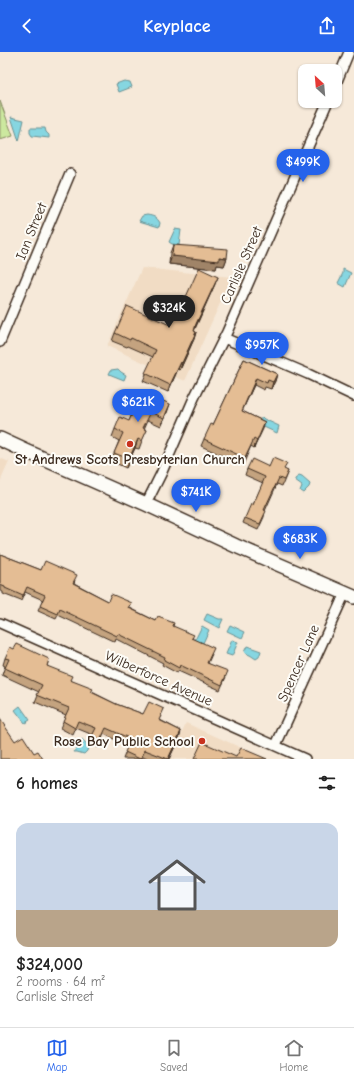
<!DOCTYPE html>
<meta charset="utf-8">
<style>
body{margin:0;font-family:"Comic Neue",sans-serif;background:#f6f6f6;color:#222;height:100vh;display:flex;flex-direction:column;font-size:15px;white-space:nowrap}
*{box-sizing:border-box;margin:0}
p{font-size:13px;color:#767676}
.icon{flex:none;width:22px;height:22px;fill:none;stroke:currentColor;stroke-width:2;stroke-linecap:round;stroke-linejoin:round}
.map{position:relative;height:707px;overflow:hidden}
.details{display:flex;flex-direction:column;background:#fff;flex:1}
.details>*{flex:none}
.needle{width:26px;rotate:334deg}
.controls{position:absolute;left:298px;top:12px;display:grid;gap:8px}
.controls a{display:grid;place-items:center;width:44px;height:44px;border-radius:8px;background:#fff;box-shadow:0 1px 3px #0004;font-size:20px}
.price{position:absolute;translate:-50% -34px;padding:0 9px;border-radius:14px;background:#2563eb;color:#fff;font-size:13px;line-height:26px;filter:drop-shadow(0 1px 2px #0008)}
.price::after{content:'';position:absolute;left:50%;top:24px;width:12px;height:9px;margin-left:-6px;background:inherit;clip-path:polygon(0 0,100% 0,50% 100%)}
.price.on{background:#222;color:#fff}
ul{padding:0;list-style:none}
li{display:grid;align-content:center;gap:8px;height:212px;padding:0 16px}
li+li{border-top:1px solid #e0e0e0}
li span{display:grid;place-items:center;height:124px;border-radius:12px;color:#555}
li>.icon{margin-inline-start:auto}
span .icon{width:72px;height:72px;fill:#fffc;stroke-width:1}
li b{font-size:17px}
h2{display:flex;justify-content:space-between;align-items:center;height:48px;padding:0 16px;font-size:17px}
header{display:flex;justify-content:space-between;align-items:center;height:52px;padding:0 16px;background:#2563eb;color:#fff;font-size:18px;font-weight:700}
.tabs{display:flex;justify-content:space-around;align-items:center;height:56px;border-top:1px solid #e0e0e0;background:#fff;font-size:11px;color:#767676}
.tabs a{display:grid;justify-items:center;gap:2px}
.tabs .on{color:#2563eb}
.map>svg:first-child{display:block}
</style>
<header><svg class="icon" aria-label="back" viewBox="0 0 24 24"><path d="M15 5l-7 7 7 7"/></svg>Keyplace<svg class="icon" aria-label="share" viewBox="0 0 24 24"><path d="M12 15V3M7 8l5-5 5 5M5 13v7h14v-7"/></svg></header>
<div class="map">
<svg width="354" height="707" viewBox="0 0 354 707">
<rect width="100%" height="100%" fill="#f6e9d9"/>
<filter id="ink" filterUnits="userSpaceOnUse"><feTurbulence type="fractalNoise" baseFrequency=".025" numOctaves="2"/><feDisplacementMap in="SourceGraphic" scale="8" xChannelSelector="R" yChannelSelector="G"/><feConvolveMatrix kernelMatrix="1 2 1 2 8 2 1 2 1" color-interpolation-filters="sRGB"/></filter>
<g filter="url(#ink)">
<path fill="#f1dcc4" d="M142,216l90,9 -47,104 -78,-35z
M0,406l9,4 -9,20z
M186,671l80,36h-96z"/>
<path fill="#cce89f" stroke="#84895e" d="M0,49l13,35 -13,4z"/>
<path fill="#86d6e1" stroke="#689193" d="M124,29l6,1 2,5 -13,5 -3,-8z
M11,65l13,3 -5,21z
M30,76h15l1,4 3,3v3l-17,-2 -2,-3z
M147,163c6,1 10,2 13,8l-1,4 -20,-6 3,-5z
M175,177l6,1 -2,15 -7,-1 -3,-2z
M343,217l8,4 -6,14 -7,-4 5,-10z
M118,317l3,3 5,3 -2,5 -15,-6 2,-4z
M262,365l2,2 15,7 -2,7 -20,-9z
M299,424l3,1 8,7 -1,3 -6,6 -3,-2 2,-5 -7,-5v-2z
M207,562l12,5h4l-4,9 -15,-8z
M230,573l15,7 -3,6 -15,-7z
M202,574l7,4 -6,13 -8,-3z
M232,588l6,2 -6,14 -6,-2z
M247,594l14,5 -2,6 -3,2 -6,-4 -4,-1 -2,-2z
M20,654l10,14 -5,3 -10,-13z
M82,687l6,8 -1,4 -3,3 -7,-2h-3z"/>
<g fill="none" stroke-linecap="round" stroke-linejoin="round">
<defs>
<path id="street" d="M335,34l14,-34
M224,286l84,36 46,22
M0,290l70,-168
M146,452l15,-30 33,-76 33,-66 101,-231
M0,571l305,136
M276,693l69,-152"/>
<path id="secondary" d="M0,387l26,12 120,53 90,42 118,51"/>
</defs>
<use href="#street" stroke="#3b2a1e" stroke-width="12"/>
<use href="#secondary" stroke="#3b2a1e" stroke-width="16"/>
<use href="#street" stroke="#fdfcf7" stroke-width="9"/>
<use href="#secondary" stroke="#fdfcf7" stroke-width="13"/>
</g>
<path fill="#c4a37f" stroke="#3b2a1e" d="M173,193l54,13 -3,8 -7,-1 -1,4 -47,-5 1,-11z
M215,232l-20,45 -1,2 2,1 -2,7 -14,31 -2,-1 -10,23 -25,-11 10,-24 -25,-11 -1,1 -15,-6 3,-8 55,-8 6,-6z
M244,307l33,15 -2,7 -4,8 -6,-2 -1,3 -10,-5 -12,26 23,11 -11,26 -3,-2 -8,19 -42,-19 3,-7 9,-14z
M139,346l28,15 -6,13 -13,-6 -4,9 3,1 -4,8 -4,11 -4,-1 -9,20 -15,-7 8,-20 -7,-4 3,-8 14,-8z
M269,415l15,3 4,1 -6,15 -5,-2 -12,27 -1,6 -6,13 -15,-7 2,-5 8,-13 10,-22 -18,-8 2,-6z
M0,502l41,16 34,10 -1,3 34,18 22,7 26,13 17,6 20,11 19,16 -4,9 18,14 -6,13 -42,-19 -1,2 -15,-8 1,-2 -47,-24 -1,3 -57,-27 -2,4 -18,-8 5,-11 -18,-8 -4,9 -18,-7v-2l-3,-1z
M5,606l44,1 -2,7 23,14 22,12 24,12 27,10 19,2 -2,4 21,11 -2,7 -10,21h-22l-4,-2 -1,2h-19l5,-13 -24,-12 -6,14 -8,-5 3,-8 -17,-7 -3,7 -13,-7 6,-13 -31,-13 4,-10 -37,-17 3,-9 -2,-1z"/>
<path fill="#a08468" stroke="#3b2a1e" d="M172,204l47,1 8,1 -3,8 -7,-1 -1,4 -47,-5z
M218,225l-3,7 -22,48 3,-8z
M196,280l-2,7 -14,31 2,-7z
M181,310l-3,7 -10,23 2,-7z
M277,322l-2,7 -4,8 2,-7z
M256,326l-2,7 -15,33 3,-7z
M170,352l-3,9 -6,13 3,-8z
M265,370l-2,7 -9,19 3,-7z
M138,387l-3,9 -9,20 3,-9z
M181,679l-2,7 -10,21h-1z"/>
<path fill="#e4bd94" stroke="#3b2a1e" d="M173,193l55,4 -1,9 -8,-1v4l-47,-5z
M199,216l19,9 -22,47 -2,7 2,1 -14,31 -1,-1 -11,23 -25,-12 11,-23 -25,-12 -1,2 -15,-7 12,-27 43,19 3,-7 3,1z
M244,307l33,15 -4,8 -5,-2 -1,3 -11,-5 -14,33 23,11 -8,19 -3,-2 -9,19 -41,-19 7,-15 2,1z
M143,340l27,12 -6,14 -13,-6 -8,16 4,2 -5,11 -4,-2 -9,20 -15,-6 9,-20 -8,-4 5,-12 9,4 10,-23 1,1z
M273,406l14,6 -3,5 4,2 -4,9 -5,-2 -15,32 2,1 -6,13 -15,-6 6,-14 2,1 12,-28 -18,-8 5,-10 17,8z
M0,502l41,16 4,-9 32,14 -4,8 35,18 3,-7 21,9 -3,5 27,13 2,-4 16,6 -1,3 21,9 -2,3 22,10 -7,15 21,8 -6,14 -42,-20 -1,3 -15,-8 1,-3 -47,-23 -1,2 -57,-27 -2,5 -18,-8 5,-11 -18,-8 -4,9 -18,-8v-1l-5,-2z
M17,592l32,15 -2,7 25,10 -2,4 23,9 -2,3 25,12 27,10 6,-12 15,7 -5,11 22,11 -13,28 -23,-9 -4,9h-1l-15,-7 6,-13 -25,-11 -6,13 -8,-5 4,-8 -18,-7 -3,7 -12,-7 6,-13 -32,-13 5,-10 -37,-17 4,-9 -4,-1 5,-11 4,2z
M0,667l15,22 8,-5 11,17 4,-2 5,8h-43z
M202,690l34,15 5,-9 26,11h-73z"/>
</g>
<g fill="#c8321e" stroke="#fdfcf7" stroke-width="1.5">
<circle cx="130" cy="392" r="4"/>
<circle cx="202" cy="689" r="4"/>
</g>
<g text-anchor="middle" stroke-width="4" stroke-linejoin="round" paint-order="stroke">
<g font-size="14" fill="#3b2a1e" stroke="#fdfcf7">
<text transform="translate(31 179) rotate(-68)" y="5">Ian Street</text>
<text transform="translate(241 213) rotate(-66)" y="5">Carlisle Street</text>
<text transform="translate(298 611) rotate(-66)" y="5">Spencer Lane</text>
<text transform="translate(159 626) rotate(24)" y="5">Wilberforce Avenue</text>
</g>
<g font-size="14" font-weight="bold" fill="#3b2a1e" stroke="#fdfcf7">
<text x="130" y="412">St Andrews Scots Presbyterian Church</text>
<text x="194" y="694" text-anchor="end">Rose Bay Public School</text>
</g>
</g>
</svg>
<div class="controls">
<a><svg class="needle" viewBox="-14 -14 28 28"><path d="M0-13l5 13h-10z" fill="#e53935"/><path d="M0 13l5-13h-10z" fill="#767676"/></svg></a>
</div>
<b class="price" style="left:303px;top:131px">$499K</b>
<b class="price on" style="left:169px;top:277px">$324K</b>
<b class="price" style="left:262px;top:314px">$957K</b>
<b class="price" style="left:138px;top:371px">$621K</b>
<b class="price" style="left:196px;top:461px">$741K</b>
<b class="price" style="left:300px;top:508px">$683K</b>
</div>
<section class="details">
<h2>6 homes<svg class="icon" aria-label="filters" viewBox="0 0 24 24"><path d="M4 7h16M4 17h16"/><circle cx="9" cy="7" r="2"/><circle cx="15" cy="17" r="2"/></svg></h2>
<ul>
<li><span style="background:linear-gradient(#c9d6e8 70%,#b9a48a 0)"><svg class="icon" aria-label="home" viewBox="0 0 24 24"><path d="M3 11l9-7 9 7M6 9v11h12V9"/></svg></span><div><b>$324,000</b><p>2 rooms · 64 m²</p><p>Carlisle Street</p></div></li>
</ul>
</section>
<nav class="tabs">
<a class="on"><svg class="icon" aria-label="map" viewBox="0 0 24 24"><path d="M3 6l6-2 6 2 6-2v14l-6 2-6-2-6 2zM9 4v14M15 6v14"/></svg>Map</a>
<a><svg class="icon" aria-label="saved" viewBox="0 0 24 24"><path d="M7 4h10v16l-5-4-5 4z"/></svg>Saved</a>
<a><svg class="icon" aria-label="home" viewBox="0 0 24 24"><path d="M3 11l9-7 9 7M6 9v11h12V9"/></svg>Home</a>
</nav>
